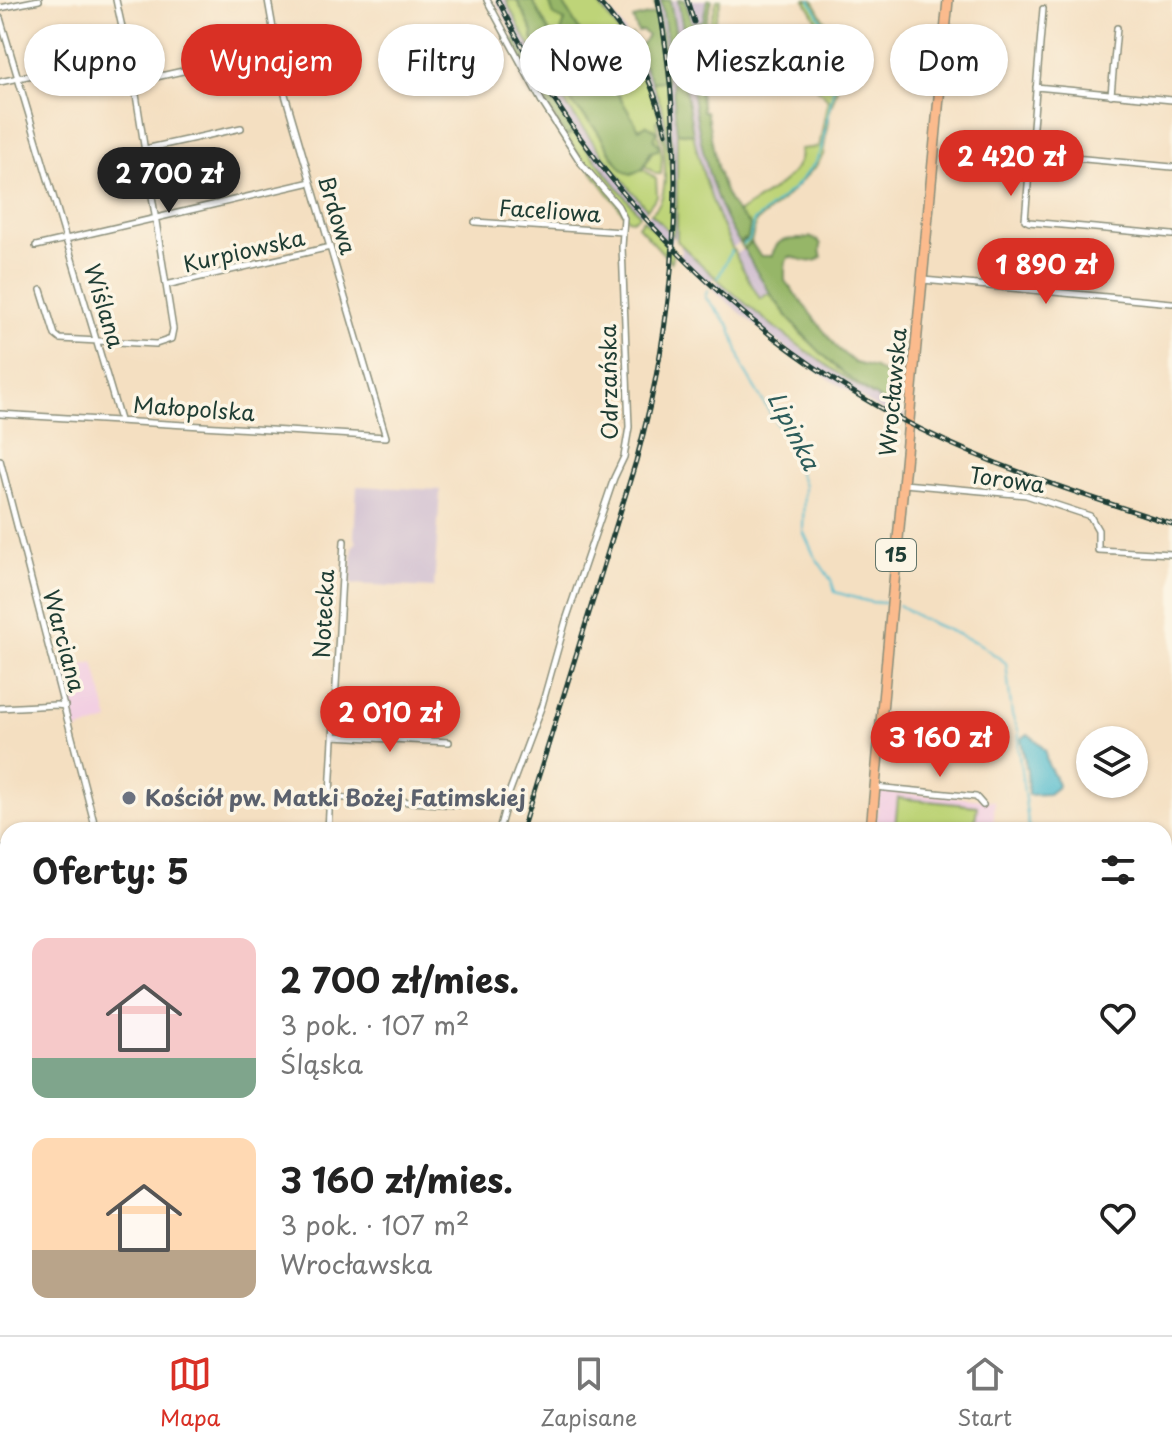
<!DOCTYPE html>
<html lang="pl">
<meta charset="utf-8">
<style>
body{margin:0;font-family:"Playpen Sans",sans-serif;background:#f2f2f2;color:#222;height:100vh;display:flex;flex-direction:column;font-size:30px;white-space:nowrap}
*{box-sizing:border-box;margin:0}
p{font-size:26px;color:#767676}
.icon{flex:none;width:44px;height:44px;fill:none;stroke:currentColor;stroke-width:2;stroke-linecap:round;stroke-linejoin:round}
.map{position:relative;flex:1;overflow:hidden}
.sheet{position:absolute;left:0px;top:822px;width:1172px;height:514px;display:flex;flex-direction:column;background:#fff;border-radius:24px 24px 0 0;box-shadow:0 2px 6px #0004}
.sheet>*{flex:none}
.top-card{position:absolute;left:24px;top:24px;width:1124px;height:72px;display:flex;gap:16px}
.buttons{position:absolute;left:1076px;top:726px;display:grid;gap:16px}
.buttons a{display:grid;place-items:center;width:72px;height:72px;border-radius:50%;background:#fff;box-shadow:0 2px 6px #0004;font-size:40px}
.price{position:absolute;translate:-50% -68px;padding:0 18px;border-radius:28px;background:#d93025;color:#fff;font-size:26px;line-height:52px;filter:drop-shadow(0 2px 4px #0008)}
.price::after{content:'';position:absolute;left:50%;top:48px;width:24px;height:18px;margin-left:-12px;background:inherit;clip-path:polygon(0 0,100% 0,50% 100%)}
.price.current{background:#222;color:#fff}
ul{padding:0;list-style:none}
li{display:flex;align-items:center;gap:24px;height:200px;padding:0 32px}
li span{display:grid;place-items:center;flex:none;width:224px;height:160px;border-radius:16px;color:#555}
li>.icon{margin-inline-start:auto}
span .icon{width:96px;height:96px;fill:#fffc;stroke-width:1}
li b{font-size:34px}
h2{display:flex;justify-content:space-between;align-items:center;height:96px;padding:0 32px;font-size:34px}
.tag{padding:0 28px;border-radius:36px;background:#fff;box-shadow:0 2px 6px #0004;font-size:28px;line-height:72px}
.tag.current{background:#d93025;color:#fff}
.menu{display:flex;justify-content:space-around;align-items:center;height:112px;border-top:2px solid #e0e0e0;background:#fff;font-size:22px;color:#767676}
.menu a{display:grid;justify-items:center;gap:4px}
.menu .current{color:#d93025}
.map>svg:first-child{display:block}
</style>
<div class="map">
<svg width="1172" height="1335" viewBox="0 0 1172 1335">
<rect width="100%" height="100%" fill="#fcf5e5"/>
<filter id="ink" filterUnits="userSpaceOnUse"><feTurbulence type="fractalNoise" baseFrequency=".0125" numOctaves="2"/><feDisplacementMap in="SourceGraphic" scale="16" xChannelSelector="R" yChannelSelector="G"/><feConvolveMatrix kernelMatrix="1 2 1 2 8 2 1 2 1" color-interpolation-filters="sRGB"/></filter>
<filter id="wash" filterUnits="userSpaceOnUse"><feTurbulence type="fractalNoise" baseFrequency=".006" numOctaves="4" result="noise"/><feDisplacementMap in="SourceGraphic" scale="32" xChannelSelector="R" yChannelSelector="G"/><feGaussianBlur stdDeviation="1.8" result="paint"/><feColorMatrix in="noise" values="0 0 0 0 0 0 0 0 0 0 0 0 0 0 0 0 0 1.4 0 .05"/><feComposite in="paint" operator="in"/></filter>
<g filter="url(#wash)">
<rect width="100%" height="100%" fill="#f4dfc1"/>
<path fill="#f2cfe2" d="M94,662l15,59 -34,10 -15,-60z
M879,791l116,10 -2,29h-117z"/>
<path fill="#cfbdd0" d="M495,0h11l36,67 54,80 51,62 -7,6 -43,-52 -45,-62z
M595,0h6l19,23 24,41 19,47 10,45 -8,-99 -9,-57h5l13,96 4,83 -1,62 -4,-5 -4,9 -26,-26 8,-6 22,22 -1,-50 -8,-53 -8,-27 -24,-54z
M670,0h8l26,146 9,37 27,60 -9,5 -19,-42 -12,-39z
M685,0h22l-4,21 -12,3z
M681,244l33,33 -7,7 -29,-28 3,-3z
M744,249l25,44 -8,6 -27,-45z
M719,281l82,68 104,65 -2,9 -76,-45 -67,-49 -48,-40z
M357,486l83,4 -6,98 -83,-4 2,-38 4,-4 -3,-5z"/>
<path fill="#bed478" stroke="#6e8856" stroke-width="2" d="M506,0h11l16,33 -1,6 24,29 16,35 24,26 17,29 12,14 18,-3 13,10 1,17 -10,13c-55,-65 -105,-132 -141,-209z
M532,0h17l4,11 12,10 -4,11 11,5 12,28 -2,10 -10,-1z
M561,0h34c55,66 85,149 78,236l-22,-23c22,-14 13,-71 8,-93l-3,1 6,36 -1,17h-5l-11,-8 11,-22 -2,-6 -15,-9z
M654,0h2l9,57 8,105 -10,-51 -11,-29 9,-1 2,-11z
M717,0h4l-6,21 6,49 -9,2 -9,-8 -2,-9z
M805,0h8l20,35 8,23 -1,20 -11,36 -6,41 -7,11 -33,34 -27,22 -5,20 -7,7 -4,-6 6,-3 -10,-26c18,-13 71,-39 64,-65l19,-2 9,-48 -36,-36 43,-8 -8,-18z
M677,132l16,2c14,63 34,110 67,165l9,-6 32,41 72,62c-72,-45 -136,-95 -196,-155z
M574,133l66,82 -8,5 -4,-1 -63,-83z
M643,219l27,27 3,5 -2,11 -33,-36z
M898,798l79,8 -3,24 -79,-3z
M938,1328h110l2,7h-111z"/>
<path fill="#96b668" stroke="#5a7a4e" stroke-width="2" d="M517,0h15l40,74 9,1 2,-10 -4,-5 1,-5 -8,-18 -8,-1 -3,-4 4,-11 -11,-5 -5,-15 12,-1 78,129 8,-4 10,6 -3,9 5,5 -1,5 -8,2 -7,17 -12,5 -6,-2 -5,-5 -24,-38 -24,-26 -16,-35 -24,-29 1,-7z
M661,0h9l23,134 -16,-2 -6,-65z
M678,0h7l7,23 11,-2 4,-21h5l-14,53v28l5,30h3c9,38 10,90 44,113l-2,13 -8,6c-43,-60 -48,-171 -62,-243z
M656,13l8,65 -3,3 -9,1 -23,-45 3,-2 9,10 7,-9 -5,-5 -5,1 -5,-13z
M515,39l59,94 -9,3 -56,-95z
M811,237c18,9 5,7 11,20 -13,10 -21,0 -34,0l-3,8v16l53,68 17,14 20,5 28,18 2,3 -15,17c-63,-38 -113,-93 -146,-157l7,-7 9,14h12c6,-24 20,-13 39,-19z"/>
<path fill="#51bbce" stroke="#387c81" stroke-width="2" d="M815,29l6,13 -1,5 -25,5 -2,-15z
M1028,734l10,8 8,10c-2,13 10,22 12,34l-10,8 -20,1 -1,-24 -6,-32z"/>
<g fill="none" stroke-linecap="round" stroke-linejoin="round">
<path stroke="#51bbce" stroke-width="2" d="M743,245l7,-6 3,-17 40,-33 22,-26 6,-13 18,-89 -11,-30 -18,-31
M718,278l13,-27
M708,289l-3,8 25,29 14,44 43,71 17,45 -1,45 11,24 17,25 4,12 35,10 15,1
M899,605l23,14 56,24 28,20 6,52 7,17 -1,15 11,83
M0,940h8
M1049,1328l1,7"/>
</g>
</g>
<g filter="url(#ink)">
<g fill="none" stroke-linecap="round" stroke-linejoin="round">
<defs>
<path id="street" d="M487,0l55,102 39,61 37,43 6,12 -2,29 7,180 -5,30 -10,21 -48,142 -24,85 -33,88 -10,37
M0,8l39,-8
M1043,9l-18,211 4,2 143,13
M0,18l120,402
M0,82l128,-28
M134,82l142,-32
M1036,87l136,13
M1111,95l6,-67
M145,149l96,-21
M1030,154l142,13
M475,222l148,10
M36,246l275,-64
M923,280l249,23
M166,285l164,-38
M41,290l14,45 5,4 96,5 15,-5 2,-10 -39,-247 -18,-82
M0,414l386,23 -102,-346 -16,-91
M0,460l96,370
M904,484l122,11 64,21 8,14v20l74,4
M0,708l56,-3 9,1
M333,736l116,6
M875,787l101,10 7,8
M330,797l129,8
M328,830l16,-289
M0,849l8,1
M1164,903l8,-10
M1164,1285l8,20
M256,1335l2,-7
M378,1335l2,-7"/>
<path id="secondary" d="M49,1335l22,-7"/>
<path id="primary" d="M871,830l77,-830
M840,1335v-7"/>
</defs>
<use href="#street" stroke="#8a8e7a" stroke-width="8"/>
<use href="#secondary" stroke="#8a8e7a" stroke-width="11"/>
<use href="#primary" stroke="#8a8e7a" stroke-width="12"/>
<use href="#street" stroke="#fff" stroke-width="5"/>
<use href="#secondary" stroke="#fde4d1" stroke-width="8"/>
<use href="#primary" stroke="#fbbb8d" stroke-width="9"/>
<defs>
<path id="rail" d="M498,0c88,182 242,340 424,430 80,40 165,66 250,94
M597,0c35,38 57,83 69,133
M687,0l7,22
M522,830l114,-369c42,-151 51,-306 22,-461
M366,1335l2,-7"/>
</defs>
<use href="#rail" stroke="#1f3d34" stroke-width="5"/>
<use href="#rail" stroke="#fcf5e5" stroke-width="2" stroke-dasharray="6" stroke-linecap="butt"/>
</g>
</g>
<circle fill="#6b7280" stroke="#fcf5e5" stroke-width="3" cx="129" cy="798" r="8"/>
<g text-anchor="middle" stroke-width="7" stroke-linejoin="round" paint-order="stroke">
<rect fill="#fcf5e5" stroke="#617469" stroke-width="2" x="876" y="539" width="40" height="32" rx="6"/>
<g font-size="20" font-weight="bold" fill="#1f3d34">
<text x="896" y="562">15</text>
</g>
<g font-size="22" fill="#1f3d34" stroke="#fcf5e5">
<text transform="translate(550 211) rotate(4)" y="8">Faceliowa</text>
<text transform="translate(337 215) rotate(73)" y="8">Brdowa</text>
<text transform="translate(244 251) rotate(-13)" y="8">Kurpiowska</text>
<text transform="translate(104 306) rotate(73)" y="8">Wiślana</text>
<text transform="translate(609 382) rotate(-91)" y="8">Odrzańska</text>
<text transform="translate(893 392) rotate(-85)" y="8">Wrocławska</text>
<text transform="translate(194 409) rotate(4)" y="8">Małopolska</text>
<text transform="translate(1007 480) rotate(8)" y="8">Torowa</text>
<text transform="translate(324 614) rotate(-87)" y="8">Notecka</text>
<text transform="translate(64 641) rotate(75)" y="8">Warciana</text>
</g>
<g font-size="22" font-weight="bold" fill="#5b616d" stroke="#fcf5e5" text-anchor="start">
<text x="145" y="806">Kościół pw. Matki Bożej Fatimskiej</text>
</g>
<g font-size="24" font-style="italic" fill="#2c5c5a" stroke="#fcf5e5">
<text transform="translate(793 431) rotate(63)" y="8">Lipinka</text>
</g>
</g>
</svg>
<div class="buttons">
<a><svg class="icon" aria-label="layers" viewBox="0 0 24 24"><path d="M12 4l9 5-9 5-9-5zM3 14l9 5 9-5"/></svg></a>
</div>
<b class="price" style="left:1011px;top:198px">2 420 zł</b>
<b class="price current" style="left:169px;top:215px">2 700 zł</b>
<b class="price" style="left:1046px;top:306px">1 890 zł</b>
<b class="price" style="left:390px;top:754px">2 010 zł</b>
<b class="price" style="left:940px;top:779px">3 160 zł</b>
<div class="top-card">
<a class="tag">Kupno</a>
<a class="tag current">Wynajem</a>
<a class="tag">Filtry</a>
<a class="tag">Nowe</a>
<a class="tag">Mieszkanie</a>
<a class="tag">Dom</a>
</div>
<section class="sheet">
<h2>Oferty: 5<svg class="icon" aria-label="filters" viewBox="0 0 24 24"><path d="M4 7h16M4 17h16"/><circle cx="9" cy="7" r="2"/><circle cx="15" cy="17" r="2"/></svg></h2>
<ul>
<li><span style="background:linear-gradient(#f6c9c9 75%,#7fa58c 0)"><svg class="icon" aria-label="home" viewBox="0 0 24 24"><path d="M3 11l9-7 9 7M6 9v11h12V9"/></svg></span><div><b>2 700 zł/mies.</b><p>3 pok. · 107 m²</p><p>Śląska</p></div><svg class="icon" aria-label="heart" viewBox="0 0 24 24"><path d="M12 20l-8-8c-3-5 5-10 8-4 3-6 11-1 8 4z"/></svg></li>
<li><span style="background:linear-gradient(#ffd9b3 70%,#b9a48a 0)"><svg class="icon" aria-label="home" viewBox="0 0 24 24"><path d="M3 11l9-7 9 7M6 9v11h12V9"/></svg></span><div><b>3 160 zł/mies.</b><p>3 pok. · 107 m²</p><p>Wrocławska</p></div><svg class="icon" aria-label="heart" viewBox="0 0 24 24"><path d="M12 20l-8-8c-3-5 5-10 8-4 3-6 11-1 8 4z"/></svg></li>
</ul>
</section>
</div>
<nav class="menu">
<a class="current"><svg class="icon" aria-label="map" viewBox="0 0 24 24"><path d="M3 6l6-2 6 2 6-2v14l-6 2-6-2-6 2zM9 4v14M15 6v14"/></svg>Mapa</a>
<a><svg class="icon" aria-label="saved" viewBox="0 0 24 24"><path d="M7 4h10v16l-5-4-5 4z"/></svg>Zapisane</a>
<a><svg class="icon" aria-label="home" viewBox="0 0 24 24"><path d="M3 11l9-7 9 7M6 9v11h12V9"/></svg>Start</a>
</nav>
